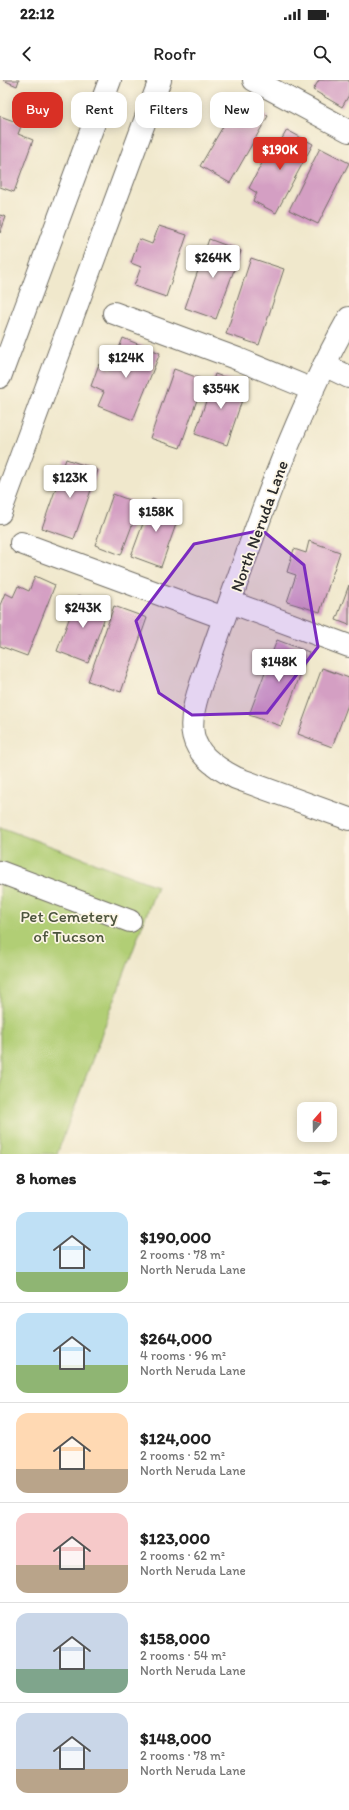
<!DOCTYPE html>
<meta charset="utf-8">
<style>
body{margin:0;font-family:Itim,sans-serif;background:#f2f2f2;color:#222;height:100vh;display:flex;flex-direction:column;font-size:15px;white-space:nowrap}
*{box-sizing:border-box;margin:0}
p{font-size:13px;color:#767676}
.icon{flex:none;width:22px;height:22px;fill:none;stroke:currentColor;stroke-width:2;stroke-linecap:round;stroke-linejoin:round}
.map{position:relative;height:1074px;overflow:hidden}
.drawer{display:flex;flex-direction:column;background:#fff;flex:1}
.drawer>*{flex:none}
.banner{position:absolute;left:12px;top:12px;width:325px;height:36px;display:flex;gap:8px}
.needle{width:26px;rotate:20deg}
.tools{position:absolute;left:297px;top:1022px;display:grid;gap:8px}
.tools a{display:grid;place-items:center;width:40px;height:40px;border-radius:8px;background:#fff;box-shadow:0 2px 10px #0003;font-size:20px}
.price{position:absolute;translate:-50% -34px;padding:0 9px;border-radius:4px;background:#fff;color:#222;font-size:13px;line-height:26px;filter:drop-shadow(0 1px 2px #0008)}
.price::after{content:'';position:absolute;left:50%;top:24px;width:12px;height:9px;margin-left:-6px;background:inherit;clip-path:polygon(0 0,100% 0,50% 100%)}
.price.current{background:#d93025;color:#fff}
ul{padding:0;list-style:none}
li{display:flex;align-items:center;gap:12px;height:100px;padding:0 16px}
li+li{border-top:1px solid #e0e0e0}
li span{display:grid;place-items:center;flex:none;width:112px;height:80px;border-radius:12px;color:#555}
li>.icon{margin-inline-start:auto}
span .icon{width:48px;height:48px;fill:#fffc;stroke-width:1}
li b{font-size:17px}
h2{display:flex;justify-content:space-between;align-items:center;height:48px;padding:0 16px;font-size:17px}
.chip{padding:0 14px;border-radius:12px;background:#fff;box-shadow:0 2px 10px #0003;font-size:14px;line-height:36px}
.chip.current{background:#d93025;color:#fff}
.status{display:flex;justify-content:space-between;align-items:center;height:28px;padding:0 20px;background:#fff;direction:ltr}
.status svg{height:11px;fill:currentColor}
header{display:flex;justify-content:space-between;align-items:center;height:52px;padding:0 16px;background:#fff;font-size:18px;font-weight:600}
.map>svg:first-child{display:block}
</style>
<div class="status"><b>22:12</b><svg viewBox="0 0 49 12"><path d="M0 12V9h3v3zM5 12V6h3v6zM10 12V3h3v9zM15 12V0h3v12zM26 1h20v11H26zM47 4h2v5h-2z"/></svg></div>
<header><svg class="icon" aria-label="back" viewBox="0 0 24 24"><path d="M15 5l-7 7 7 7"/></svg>Roofr<svg class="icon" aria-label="search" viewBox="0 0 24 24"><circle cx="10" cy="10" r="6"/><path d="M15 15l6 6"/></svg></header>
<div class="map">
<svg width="349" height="1074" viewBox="0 0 349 1074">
<rect width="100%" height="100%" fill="#fcf5e5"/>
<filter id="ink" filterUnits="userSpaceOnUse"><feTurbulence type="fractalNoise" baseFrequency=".025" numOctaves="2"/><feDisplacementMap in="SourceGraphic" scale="8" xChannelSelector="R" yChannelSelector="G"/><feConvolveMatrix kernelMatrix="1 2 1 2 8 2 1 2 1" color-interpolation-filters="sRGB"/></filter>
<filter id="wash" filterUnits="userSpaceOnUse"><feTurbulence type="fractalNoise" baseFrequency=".012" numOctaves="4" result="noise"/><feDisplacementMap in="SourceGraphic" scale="16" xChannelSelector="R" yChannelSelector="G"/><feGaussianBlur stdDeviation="0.9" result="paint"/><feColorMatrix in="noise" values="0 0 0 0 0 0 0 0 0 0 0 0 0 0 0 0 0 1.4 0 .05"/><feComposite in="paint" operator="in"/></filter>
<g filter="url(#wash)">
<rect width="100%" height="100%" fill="#f0e8cc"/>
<path fill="#b1ce74" stroke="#6e7c50" d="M0,747l157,59 -100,268h-57z"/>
<g id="blocks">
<path fill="#d49fc3" d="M3,0h16l-2,6z
M319,0h30v15l-7,12 -29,-17z
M239,19l29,17 -38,67 -30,-17z
M0,36l22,8 -4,10 15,6 -19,52 -14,-5z
M287,50l26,14 -37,69 -23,-12 4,-8 -8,-5 22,-42 5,3z
M320,68l29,15 -31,61 -29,-14z
M0,135l6,2 -6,16z
M159,146l28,9 -21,62 -32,-11 7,-19 -10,-4 8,-24 13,5z
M209,159l32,12 -25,68 -31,-11z
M251,178l33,11 -25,76 -33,-11z
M123,258l37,15 -27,67 -35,-14 6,-14 -13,-6 8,-22 12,5z
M174,289l30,11 -24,68 -30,-10z
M215,294l32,11 -20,60 -32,-11z
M66,379l32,11 -24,69 -32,-11z
M113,414l27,10 -19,51 -26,-10z
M152,419l29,11 -20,57 -30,-11z
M309,461l31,11 -20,60 -33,-10 9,-27 -9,-3 7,-23 12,4z
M35,496l20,9 -28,71 -27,-10v-41l5,-12 8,4 5,-11 11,5z
M349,505v40l-13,-5z
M78,515l31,11 -21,57 -31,-12z
M114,526l33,12 -26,74 -33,-11z
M277,560l32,12 -28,74 -32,-11z
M322,588l27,10v24l-17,45 -34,-13z"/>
</g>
</g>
<g filter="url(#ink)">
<use href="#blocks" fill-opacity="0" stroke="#706d63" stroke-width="1"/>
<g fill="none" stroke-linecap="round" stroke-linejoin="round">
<defs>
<path id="minor" d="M254,0l95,51
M114,233l124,46 75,31
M349,238c-63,112 -102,237 -145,357 -18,52 -21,76 32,103l113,41
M324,285l25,12
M0,297l110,-297
M0,433l160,-433
M21,463l203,75
M230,522l119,44
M0,792l130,49"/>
</defs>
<use href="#minor" stroke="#706d63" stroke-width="24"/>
<use href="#minor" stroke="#fff" stroke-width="22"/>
</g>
</g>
<path fill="#7b2cbf" fill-opacity="0.2" stroke="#7b2cbf" stroke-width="3" stroke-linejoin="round" d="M262,450l42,35 14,82 -51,66 -75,2 -33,-22 -23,-72 58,-77z"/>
<g text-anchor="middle" stroke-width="3.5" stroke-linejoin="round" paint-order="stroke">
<g font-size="17" fill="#2b2b2b" stroke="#fcf5e5">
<text transform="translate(259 446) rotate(-70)" y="6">North Neruda Lane</text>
</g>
<g font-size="17" fill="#4c543d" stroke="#fcf5e5">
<text x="69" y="842">Pet Cemetery<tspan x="69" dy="20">of Tucson</tspan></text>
</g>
</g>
</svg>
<div class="tools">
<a><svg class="needle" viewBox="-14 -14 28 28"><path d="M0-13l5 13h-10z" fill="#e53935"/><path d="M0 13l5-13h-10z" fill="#767676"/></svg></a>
</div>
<b class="price current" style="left:280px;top:91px">$190K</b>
<b class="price" style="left:213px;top:199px">$264K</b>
<b class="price" style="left:126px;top:299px">$124K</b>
<b class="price" style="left:221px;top:330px">$354K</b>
<b class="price" style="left:70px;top:419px">$123K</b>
<b class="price" style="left:156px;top:453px">$158K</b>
<b class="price" style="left:83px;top:549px">$243K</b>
<b class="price" style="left:279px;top:603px">$148K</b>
<div class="banner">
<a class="chip current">Buy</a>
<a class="chip">Rent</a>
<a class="chip">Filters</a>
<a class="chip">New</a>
</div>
</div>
<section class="drawer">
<h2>8 homes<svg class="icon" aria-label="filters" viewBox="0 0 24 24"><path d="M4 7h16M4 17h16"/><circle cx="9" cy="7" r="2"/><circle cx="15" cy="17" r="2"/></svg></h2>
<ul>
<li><span style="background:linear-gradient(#bfe0f5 75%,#8fb573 0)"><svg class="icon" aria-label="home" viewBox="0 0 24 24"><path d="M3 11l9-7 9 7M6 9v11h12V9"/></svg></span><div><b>$190,000</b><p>2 rooms · 78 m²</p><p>North Neruda Lane</p></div></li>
<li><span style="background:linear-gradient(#bfe0f5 65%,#8fb573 0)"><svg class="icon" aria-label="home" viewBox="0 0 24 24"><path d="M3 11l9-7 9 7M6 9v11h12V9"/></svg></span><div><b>$264,000</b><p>4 rooms · 96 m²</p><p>North Neruda Lane</p></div></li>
<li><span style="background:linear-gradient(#ffd9b3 70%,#b9a48a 0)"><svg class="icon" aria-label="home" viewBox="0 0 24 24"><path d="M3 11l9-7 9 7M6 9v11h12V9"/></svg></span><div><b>$124,000</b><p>2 rooms · 52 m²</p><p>North Neruda Lane</p></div></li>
<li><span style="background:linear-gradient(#f6c9c9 65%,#b9a48a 0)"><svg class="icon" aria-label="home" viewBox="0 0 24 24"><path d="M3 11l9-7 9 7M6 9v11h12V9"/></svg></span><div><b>$123,000</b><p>2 rooms · 62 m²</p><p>North Neruda Lane</p></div></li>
<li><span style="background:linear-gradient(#c9d6e8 70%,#7fa58c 0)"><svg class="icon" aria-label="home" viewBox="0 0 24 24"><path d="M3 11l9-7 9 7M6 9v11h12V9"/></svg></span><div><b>$158,000</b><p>2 rooms · 54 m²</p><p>North Neruda Lane</p></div></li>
<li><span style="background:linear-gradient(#c9d6e8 70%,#b9a48a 0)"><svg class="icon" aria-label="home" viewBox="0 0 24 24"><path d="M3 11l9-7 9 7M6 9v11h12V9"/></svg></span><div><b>$148,000</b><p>2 rooms · 78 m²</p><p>North Neruda Lane</p></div></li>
</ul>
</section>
